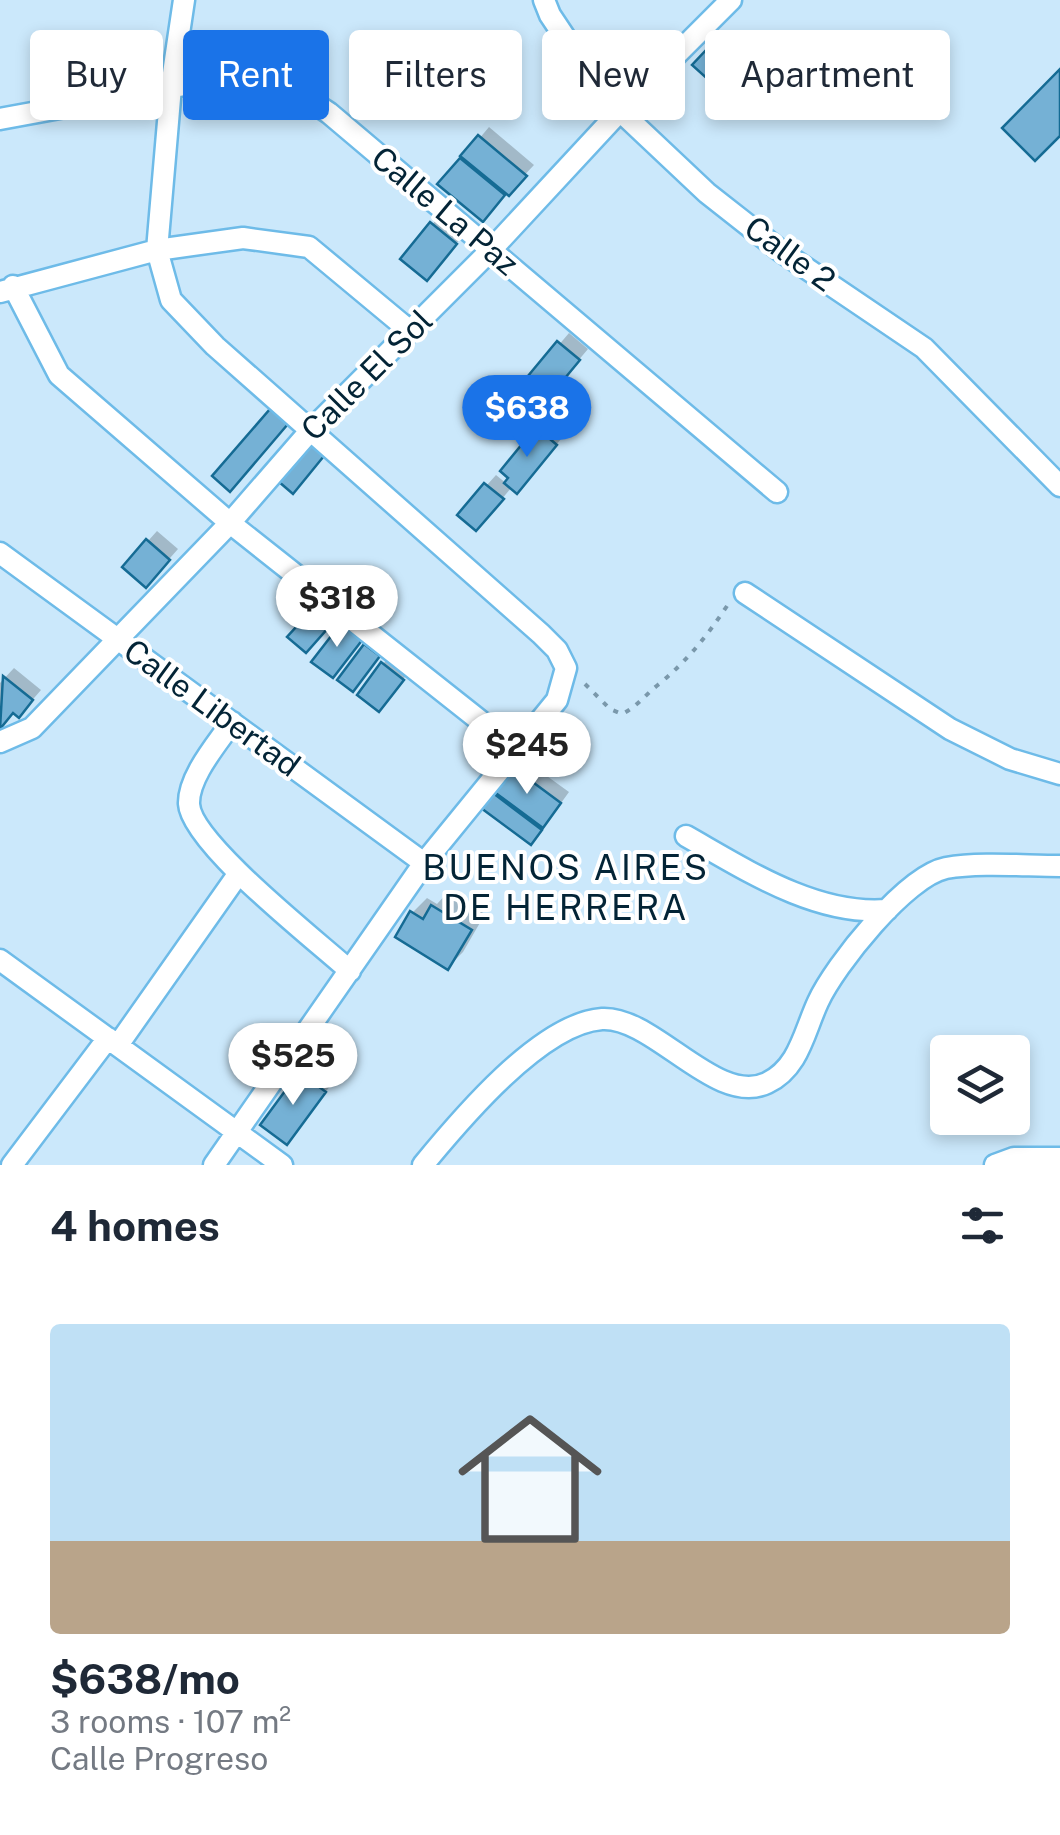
<!DOCTYPE html>
<meta charset="utf-8">
<style>
body{margin:0;font-family:"Public Sans",sans-serif;background:#f6f6f7;color:#1f2937;height:100vh;display:flex;flex-direction:column;font-size:38px;white-space:nowrap}
*{box-sizing:border-box;margin:0}
p{font-size:32px;color:#747a83}
.icon{flex:none;width:55px;height:55px;fill:none;stroke:currentColor;stroke-width:2;stroke-linecap:round;stroke-linejoin:round}
.map{position:relative;height:1165px;overflow:hidden}
.sheet{display:flex;flex-direction:column;background:#fff;flex:1}
.sheet>*{flex:none}
.top-card{position:absolute;left:30px;top:30px;width:1000px;height:90px;display:flex;gap:20px}
.controls{position:absolute;left:930px;top:1035px;display:grid;gap:20px}
.controls a{display:grid;place-items:center;width:100px;height:100px;border-radius:10px;background:#fff;box-shadow:0 5px 15px #0003;font-size:50px}
.price{position:absolute;translate:-50% -85px;padding:0 22px;border-radius:35px;background:#fff;color:#222;font-size:32px;line-height:65px;filter:drop-shadow(0 2px 5px #0008)}
.price::after{content:'';position:absolute;left:50%;top:60px;width:30px;height:22px;margin-left:-15px;background:inherit;clip-path:polygon(0 0,100% 0,50% 100%)}
.price.current{background:#1a73e8;color:#fff}
ul{padding:0;list-style:none}
li{display:grid;align-content:center;gap:20px;height:530px;padding:0 50px}
li+li{border-top:2px solid #e0e1e3}
li span{display:grid;place-items:center;height:310px;border-radius:10px;color:#555}
li>.icon{margin-inline-start:auto}
span .icon{width:180px;height:180px;fill:#fffc;stroke-width:1}
li b{font-size:42px}
h2{display:flex;justify-content:space-between;align-items:center;height:120px;padding:0 50px;font-size:42px}
.tag{padding:0 35px;border-radius:10px;background:#fff;box-shadow:0 5px 15px #0003;font-size:35px;line-height:90px}
.tag.current{background:#1a73e8;color:#fff}
.map>svg:first-child{display:block}
</style>
<div class="map">
<svg width="1060" height="1165" viewBox="0 0 1060 1165">
<rect width="100%" height="100%" fill="#cbe8fb"/>
<path fill="#0003" d="M719,40l35,32 -23,25 -35,-32z
M489,127l45,38 -51,54 -42,-35z
M441,214l24,19 -29,35 -33,-9z
M569,333l19,16 -43,51 -28,-6z
M547,420l18,14 -38,47 -15,6 -27,32 -25,-4 36,-40 11,9 31,-55z
M157,531l21,18 -23,26 -7,-34z
M392,654l19,15 -23,30 -5,-35z
M14,668l27,22 -13,15 -14,6 -14,16v-44z
M522,758l47,34 -29,40 -55,-24z
M448,892l37,22 -22,38 -15,15 -36,-54 15,-15 10,6z
M310,1064l24,17 -47,61 14,-68z"/>
<path fill="#75b1d5" stroke="#156b94" stroke-width="2.5" d="M708,48l38,36 -15,16 -39,-35z
M1060,69v67l-25,25 -33,-33z
M478,135l49,41 -18,20 -49,-40z
M460,158l45,37 -22,27 -46,-38z
M430,222l27,22 -30,37 -27,-22z
M557,341l23,19 -44,53 -23,-19z
M270,409l18,15 -58,68 -18,-16z
M536,427l21,18 -40,49 -13,-11 4,-5 -8,-7z
M309,443l15,13 -31,38 -15,-13z
M484,483l20,16 -28,32 -19,-16z
M146,539l24,21 -24,28 -24,-21z
M318,603l18,16 -30,34 -19,-16z
M342,622l21,17 -30,39 -22,-16z
M364,644l16,12 -27,36 -16,-12z
M381,662l23,18 -25,32 -22,-17z
M3,676l30,24 -14,18 -6,-5 -13,16z
M511,766l50,37 -18,25 -50,-37z
M493,793l49,37 -11,15 -50,-37z
M431,905l41,25 -24,40 -53,-33 15,-26 13,8z
M299,1072l27,20 -39,53 -27,-20z"/>
<g fill="none" stroke-linecap="round" stroke-linejoin="round">
<defs>
<path id="minor" d="M184,0l-13,87 -14,163 14,50 44,46 326,288 16,16 9,18 -9,32 -133,163 -210,302
M544,0l6,15 32,48 38,48 87,82 75,59 142,96 136,138
M0,119l228,-42c41,-1 68,14 101,36l448,379
M13,286l46,89 171,148 287,227
M0,292l157,-42 86,-12 66,9 101,84
M0,553l424,310
M745,593l205,136 60,30 50,15
M232,722c-15,22 -44,55 -43,82 2,39 128,137 161,167
M0,742l32,-14 198,-205 80,-92 181,-181 129,-139 111,-111
M686,836c60,34 130,80 201,74
M0,960l282,205
M118,1045l121,-172
M12,1165l96,-127
M423,1165c37,-45 118,-142 179,-146 52,-3 114,88 165,64 32,-15 37,-51 51,-81 17,-37 88,-126 128,-134 34,-6 79,-2 114,-2
M995,1165l19,-7h46"/>
</defs>
<use href="#minor" stroke="#6ebbe8" stroke-width="25"/>
<path stroke="#7a98ab" stroke-width="4" stroke-dasharray="5 8" stroke-linecap="butt" d="M585,684l25,25 12,5c16,-8 23,-19 37,-30 28,-23 48,-48 68,-78"/>
<use href="#minor" stroke="#fff" stroke-width="20"/>
</g>
<g text-anchor="middle" stroke-width="8" stroke-linejoin="round" paint-order="stroke">
<g font-size="32" fill="#032436" stroke="#fff">
<text transform="translate(445 211) rotate(40)" y="11">Calle La Paz</text>
<text transform="translate(790 254) rotate(36)" y="11">Calle 2</text>
<text transform="translate(367 375) rotate(-45)" y="11">Calle El Sol</text>
<text transform="translate(212 708) rotate(36)" y="11">Calle Libertad</text>
</g>
<g font-size="35" letter-spacing="2.5" fill="#032436" stroke="#fff">
<text x="566" y="880">BUENOS AIRES<tspan x="566" dy="40">DE HERRERA</tspan></text>
</g>
</g>
</svg>
<div class="controls">
<a><svg class="icon" aria-label="layers" viewBox="0 0 24 24"><path d="M12 4l9 5-9 5-9-5zM3 14l9 5 9-5"/></svg></a>
</div>
<b class="price current" style="left:527px;top:460px">$638</b>
<b class="price" style="left:337px;top:650px">$318</b>
<b class="price" style="left:527px;top:797px">$245</b>
<b class="price" style="left:293px;top:1108px">$525</b>
<div class="top-card">
<a class="tag">Buy</a>
<a class="tag current">Rent</a>
<a class="tag">Filters</a>
<a class="tag">New</a>
<a class="tag">Apartment</a>
</div>
</div>
<section class="sheet">
<h2>4 homes<svg class="icon" aria-label="filters" viewBox="0 0 24 24"><path d="M4 7h16M4 17h16"/><circle cx="9" cy="7" r="2"/><circle cx="15" cy="17" r="2"/></svg></h2>
<ul>
<li><span style="background:linear-gradient(#bfe0f5 70%,#b9a48a 0)"><svg class="icon" aria-label="home" viewBox="0 0 24 24"><path d="M3 11l9-7 9 7M6 9v11h12V9"/></svg></span><div><b>$638/mo</b><p>3 rooms · 107 m²</p><p>Calle Progreso</p></div></li>
</ul>
</section>
